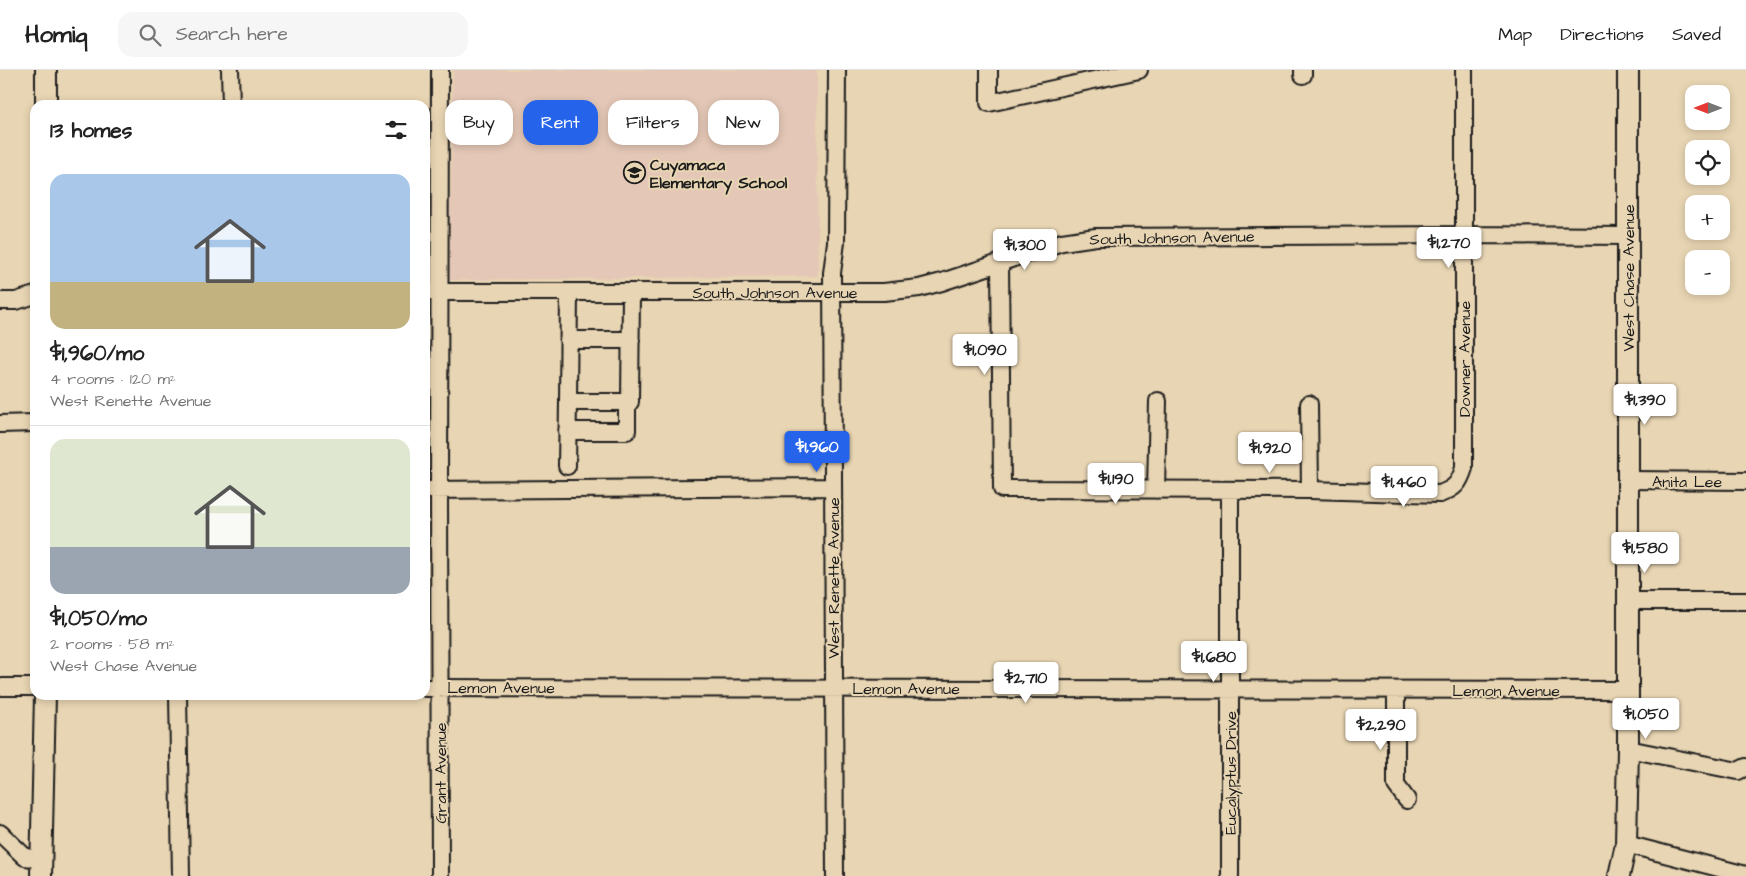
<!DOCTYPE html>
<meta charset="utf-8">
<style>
body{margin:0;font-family:"Architects Daughter",sans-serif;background:#f6f6f6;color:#222;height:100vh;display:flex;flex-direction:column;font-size:19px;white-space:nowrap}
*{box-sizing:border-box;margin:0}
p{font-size:16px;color:#767676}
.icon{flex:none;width:28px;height:28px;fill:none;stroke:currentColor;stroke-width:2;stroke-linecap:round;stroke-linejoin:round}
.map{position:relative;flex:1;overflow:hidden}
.panel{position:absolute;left:30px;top:30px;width:400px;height:600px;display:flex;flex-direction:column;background:#fff;border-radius:15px;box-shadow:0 2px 8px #0003}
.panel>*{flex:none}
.hud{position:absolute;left:445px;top:30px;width:475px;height:45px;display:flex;gap:10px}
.needle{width:32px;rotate:270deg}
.tools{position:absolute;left:1685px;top:15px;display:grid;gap:10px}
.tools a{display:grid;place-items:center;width:45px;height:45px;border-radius:10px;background:#fff;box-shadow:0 2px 8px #0003;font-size:25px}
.price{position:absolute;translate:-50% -42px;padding:0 11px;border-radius:5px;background:#fff;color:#222;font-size:16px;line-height:32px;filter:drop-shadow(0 1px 2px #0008)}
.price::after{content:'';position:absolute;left:50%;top:30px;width:15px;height:11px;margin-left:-8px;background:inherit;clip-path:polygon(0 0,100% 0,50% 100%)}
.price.on{background:#2563eb;color:#fff}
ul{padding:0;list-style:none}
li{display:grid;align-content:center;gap:10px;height:265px;padding:0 20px}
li+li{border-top:1px solid #e0e0e0}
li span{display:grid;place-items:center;height:155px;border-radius:15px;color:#555}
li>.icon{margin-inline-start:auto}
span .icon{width:90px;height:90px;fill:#fffc;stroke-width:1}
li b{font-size:21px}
h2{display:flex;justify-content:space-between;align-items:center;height:60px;padding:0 20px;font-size:21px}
.tag{padding:0 18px;border-radius:15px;background:#fff;box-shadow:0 2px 8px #0003;font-size:18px;line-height:45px}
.tag.on{background:#2563eb;color:#fff}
header{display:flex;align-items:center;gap:30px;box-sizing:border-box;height:70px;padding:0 25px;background:#fff;border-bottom:1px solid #e0e0e0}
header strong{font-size:24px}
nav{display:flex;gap:28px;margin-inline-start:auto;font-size:18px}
.search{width:350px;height:45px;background:#f6f6f6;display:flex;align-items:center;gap:12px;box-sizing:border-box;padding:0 18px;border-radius:15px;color:#767676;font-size:19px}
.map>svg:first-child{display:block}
</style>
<header>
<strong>Homiq</strong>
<div class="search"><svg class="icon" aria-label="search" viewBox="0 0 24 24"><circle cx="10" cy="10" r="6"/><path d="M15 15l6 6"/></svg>Search here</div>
<nav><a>Map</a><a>Directions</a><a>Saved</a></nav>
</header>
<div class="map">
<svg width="1746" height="806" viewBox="0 0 1746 806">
<rect width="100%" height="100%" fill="#e8d5b3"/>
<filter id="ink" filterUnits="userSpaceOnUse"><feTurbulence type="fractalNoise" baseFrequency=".02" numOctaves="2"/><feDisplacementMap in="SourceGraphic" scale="10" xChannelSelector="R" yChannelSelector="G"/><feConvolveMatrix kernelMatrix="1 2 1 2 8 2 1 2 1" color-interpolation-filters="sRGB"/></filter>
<g filter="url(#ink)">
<path fill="#e4c7b6" d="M453,0h364l1,206 -369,4z"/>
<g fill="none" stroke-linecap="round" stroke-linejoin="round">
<defs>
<path id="minor" d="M230,0l1,35
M440,0l-1,420 1,386
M989,0v33l150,-33
M1303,0v5
M1000,192l2,227 308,1 130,4c15,-6 19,-10 24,-26v-398
M425,222h459l35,-4 23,-6 120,-40 34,-5 369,-2 163,1
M569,222l-1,110h62l1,-110
M0,231h16l19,-6
M568,270h63
M1309,334l1,86
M0,354l35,-1
M567,361h60v-29
M567,396l1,-64
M1628,410l118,1
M425,420l408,-3
M1156,420l2,-89
M1230,420v386
M1628,531h118
M0,617h35
M425,618l1203,2
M1396,620v95l11,15
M178,625l3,181
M1628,679l110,22 8,-4
M0,763l25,24 16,2
M1626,774l120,31
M835,806l-3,-603 4,-31 1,-172"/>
<path id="major" d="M46,35v-35
M41,806l4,-181
M1619,806l7,-32 2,-95v-679"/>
</defs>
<use href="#minor" stroke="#1c1c1c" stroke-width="20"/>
<use href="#major" stroke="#1c1c1c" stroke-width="24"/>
<use href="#minor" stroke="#e8d5b3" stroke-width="16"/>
<use href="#major" stroke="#e8d5b3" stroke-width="20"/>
</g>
</g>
<defs>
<symbol id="school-ring" viewBox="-11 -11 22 22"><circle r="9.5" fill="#e8d5b3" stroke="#1c1c1c" stroke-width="1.5"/><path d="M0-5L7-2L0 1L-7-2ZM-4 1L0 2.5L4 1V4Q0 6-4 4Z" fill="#1c1c1c"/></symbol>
</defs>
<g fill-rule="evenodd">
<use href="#school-ring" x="622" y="90" width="25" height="25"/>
</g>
<g text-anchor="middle" stroke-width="4" stroke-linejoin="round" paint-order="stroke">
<g font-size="16" font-weight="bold" fill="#1c1c1c" stroke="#e8d5b3" text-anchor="start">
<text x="650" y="100">Cuyamaca<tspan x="650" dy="18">Elementary School</tspan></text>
</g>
<g font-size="16" fill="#1c1c1c" stroke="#e8d5b3">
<text transform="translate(1172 167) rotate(-1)" y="6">South Johnson Avenue</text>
<text transform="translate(1628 208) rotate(-90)" y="6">West Chase Avenue</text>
<text x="775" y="228">South Johnson Avenue</text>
<text transform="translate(1464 289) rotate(-90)" y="6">Downer Avenue</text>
<text x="1687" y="417">Anita Lee</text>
<text transform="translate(833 508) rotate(-90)" y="6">West Renette Avenue</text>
<text x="501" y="623">Lemon Avenue</text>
<text x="906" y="624">Lemon Avenue</text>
<text x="1506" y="626">Lemon Avenue</text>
<text transform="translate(440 703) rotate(-90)" y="6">Grant Avenue</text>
<text transform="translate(1230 703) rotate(-90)" y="6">Eucalyptus Drive</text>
</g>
</g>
</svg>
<div class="tools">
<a><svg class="needle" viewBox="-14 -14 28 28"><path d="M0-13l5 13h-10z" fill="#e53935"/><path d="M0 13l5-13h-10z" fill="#767676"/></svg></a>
<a><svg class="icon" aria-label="locate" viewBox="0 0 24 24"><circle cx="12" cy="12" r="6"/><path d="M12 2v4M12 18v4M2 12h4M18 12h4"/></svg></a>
<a>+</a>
<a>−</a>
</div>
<b class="price" style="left:1449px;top:199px">$1,270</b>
<b class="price" style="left:1025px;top:201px">$1,300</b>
<b class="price" style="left:985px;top:306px">$1,090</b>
<b class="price" style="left:1645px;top:356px">$1,390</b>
<b class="price on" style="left:817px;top:403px">$1,960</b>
<b class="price" style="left:1270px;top:404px">$1,920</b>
<b class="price" style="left:1116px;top:435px">$1,190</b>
<b class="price" style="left:1404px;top:438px">$1,460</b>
<b class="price" style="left:1645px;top:504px">$1,580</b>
<b class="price" style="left:1214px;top:613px">$1,680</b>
<b class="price" style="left:1026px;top:634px">$2,710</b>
<b class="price" style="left:1646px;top:670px">$1,050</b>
<b class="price" style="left:1381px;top:681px">$2,290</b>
<div class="hud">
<a class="tag">Buy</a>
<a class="tag on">Rent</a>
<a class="tag">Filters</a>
<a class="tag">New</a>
</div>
<section class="panel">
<h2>13 homes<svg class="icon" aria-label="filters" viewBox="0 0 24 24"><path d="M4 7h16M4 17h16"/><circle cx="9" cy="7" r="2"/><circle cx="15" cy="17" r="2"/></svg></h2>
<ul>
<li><span style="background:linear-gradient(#a9c7e8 70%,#c2b280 0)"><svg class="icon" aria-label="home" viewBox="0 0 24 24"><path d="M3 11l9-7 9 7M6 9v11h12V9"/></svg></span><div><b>$1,960/mo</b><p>4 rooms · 120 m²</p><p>West Renette Avenue</p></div></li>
<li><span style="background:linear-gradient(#dfe7d0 70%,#9aa5b1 0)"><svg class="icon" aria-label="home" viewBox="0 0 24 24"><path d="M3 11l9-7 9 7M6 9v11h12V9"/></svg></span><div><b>$1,050/mo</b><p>2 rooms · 58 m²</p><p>West Chase Avenue</p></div></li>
</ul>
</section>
</div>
